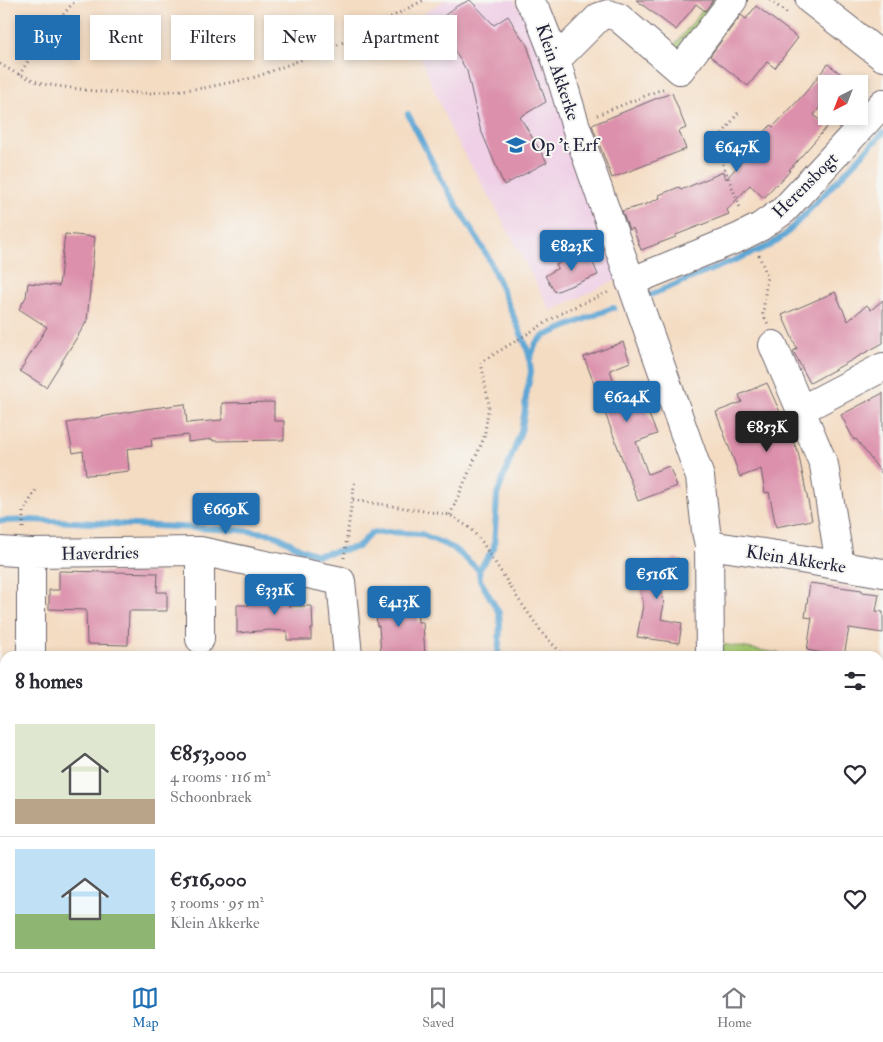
<!DOCTYPE html>
<meta charset="utf-8">
<style>
body{margin:0;font-family:"IM FELL Double Pica",serif;background:#f2f2f3;color:#2b2b33;height:100vh;display:flex;flex-direction:column;font-size:19px;white-space:nowrap}
*{box-sizing:border-box;margin:0}
p{font-size:16px;color:#7c7c81}
.icon{flex:none;width:28px;height:28px;fill:none;stroke:currentColor;stroke-width:2;stroke-linecap:round;stroke-linejoin:round}
.map{position:relative;flex:1;overflow:hidden}
.panel{position:absolute;left:0px;top:651px;width:884px;height:321px;display:flex;flex-direction:column;background:#fff;border-radius:15px 15px 0 0;box-shadow:0 2px 8px #0003}
.panel>*{flex:none}
.top-card{position:absolute;left:15px;top:15px;width:500px;height:45px;display:flex;gap:10px}
.needle{width:32px;rotate:222deg}
.controls{position:absolute;left:818px;top:75px;display:grid;gap:10px}
.controls a{display:grid;place-items:center;width:50px;height:50px;border-radius:0px;background:#fff;box-shadow:0 2px 8px #0003;font-size:25px}
.price{position:absolute;translate:-50% -42px;padding:0 11px;border-radius:5px;background:#1f6fb2;color:#fff;font-size:16px;line-height:32px;filter:drop-shadow(0 1px 2px #0008)}
.price::after{content:'';position:absolute;left:50%;top:30px;width:15px;height:11px;margin-left:-8px;background:inherit;clip-path:polygon(0 0,100% 0,50% 100%)}
.price.current{background:#222;color:#fff}
ul{padding:0;list-style:none}
li{display:flex;align-items:center;gap:15px;height:125px;padding:0 15px}
li+li{border-top:1px solid #e1e1e2}
li span{display:grid;place-items:center;flex:none;width:140px;height:100px;border-radius:0px;color:#555}
li>.icon{margin-inline-start:auto}
span .icon{width:60px;height:60px;fill:#fffc;stroke-width:1}
li b{font-size:21px}
h2{display:flex;justify-content:space-between;align-items:center;height:60px;padding:0 15px;font-size:21px}
.pill{padding:0 18px;border-radius:0px;background:#fff;box-shadow:0 2px 8px #0003;font-size:18px;line-height:45px}
.pill.current{background:#1f6fb2;color:#fff}
.menu{display:flex;justify-content:space-around;align-items:center;height:70px;border-top:1px solid #e1e1e2;background:#fff;font-size:14px;color:#7c7c81}
.menu a{display:grid;justify-items:center;gap:2px}
.menu .current{color:#1f6fb2}
.map>svg:first-child{display:block}
</style>
<div class="map">
<svg width="883" height="972" viewBox="0 0 883 972">
<rect width="100%" height="100%" fill="#f6f6f2"/>
<filter id="ink" filterUnits="userSpaceOnUse"><feTurbulence type="fractalNoise" baseFrequency=".02" numOctaves="2"/><feDisplacementMap in="SourceGraphic" scale="10" xChannelSelector="R" yChannelSelector="G"/><feConvolveMatrix kernelMatrix="1 2 1 2 8 2 1 2 1" color-interpolation-filters="sRGB"/></filter>
<filter id="wash" filterUnits="userSpaceOnUse"><feTurbulence type="fractalNoise" baseFrequency=".0096" numOctaves="4" result="noise"/><feDisplacementMap in="SourceGraphic" scale="20" xChannelSelector="R" yChannelSelector="G"/><feGaussianBlur stdDeviation="1.12" result="paint"/><feColorMatrix in="noise" values="0 0 0 0 0 0 0 0 0 0 0 0 0 0 0 0 0 1.4 0 .05"/><feComposite in="paint" operator="in"/></filter>
<g filter="url(#wash)">
<rect width="100%" height="100%" fill="#f4dcc2"/>
<path fill="#efd0e6" d="M445,0h69l12,18 21,47 70,214 -66,32 -59,-110 -40,-68 -45,-109z"/>
<path fill="#a4c770" stroke="#637456" d="M711,0h12l-41,51 -11,-2z
M715,643l81,13h-80z"/>
<path fill="#5da6d4" stroke="#406488" d="M879,700l4,1v41h-4z"/>
<g fill="none" stroke-linecap="round" stroke-linejoin="round">
<path stroke="#5da6d4" stroke-width="6" d="M408,114l34,67 46,76 37,86 4,12 2,17 -5,24 -1,14 -4,21 -24,64 -3,53 -15,22 1,10 19,33 1,12 -2,31
M650,295l119,-49 16,-11 98,-102
M530,359l6,-16 8,-7 68,-28h2
M0,521l31,-1 208,10 34,4 28,15 16,6 41,-8 13,-14 17,-1 33,2 32,14 26,22
M0,962l5,3
M9,968l9,4
M489,972l2,-4"/>
</g>
<g id="blocks">
<path fill="#dc90ab" d="M470,0l24,25 14,-9 9,15 10,14 19,57 -26,15 27,45 -43,23 -24,-57 -13,-57 -31,-49 21,-16z
M636,0h77l-8,11 -9,-7 -20,26z
M756,6l42,32 -23,30 -8,-6 -19,24 -38,-30 31,-41 5,4z
M828,64l26,20h-28v15l-12,16 13,12 -38,43 1,1 -13,14 -1,-1 -12,14 -14,-13 -23,25 2,4 -53,21v2l-35,13 -8,-22 -4,2 -7,-19 22,-6 16,-7 -1,-3 20,-8 2,3 42,-18 3,7 32,-35 -2,-3 15,-16 2,2 32,-34z
M672,93l14,35 -7,3 7,18 -74,29 -20,-53 63,-26z
M65,234l30,3 -8,84 -41,66 -26,-16 27,-44 -28,-18 7,-12 2,-14 31,3z
M588,250l10,25 -43,17 -10,-16 13,-8 -2,-3 19,-12 1,4z
M835,292l13,29 19,-16 4,5 12,-10v43l-73,40 -17,-32 4,-2 -15,-34z
M623,342l7,20 -20,8 11,33 20,-7 16,38 -21,8 12,32 21,-8 8,20 -39,15 -54,-144z
M767,383l31,69 14,68 -36,7 -7,-35 -4,1 -4,-24 -21,8 -24,-65 26,-10 -3,-7z
M883,393v82l-27,-36 -2,1 -13,-25z
M274,402v19h10v19l-71,1v-2l-25,3v-7l-37,4 1,7 -25,3 2,22 -26,3 -17,1 -3,-24 -10,2 -6,-30 78,-14 40,-5 2,19 35,-3v-17z
M678,558l3,20 -21,4 4,22 -3,15 21,4 -3,20 -42,-6 6,-32 -7,-41 25,-5v2z
M59,571l99,2 -1,19h10v19h-38l-1,34 -41,-1 -1,-34 -37,-1v-19h10z
M810,583l52,7v2l17,2 -3,17 7,1v21l-34,-5 -5,28h-6l-31,-6 5,-32 -7,-1z
M250,592h39v14h23l1,23h-2v11h-24v-9l-18,-1 -32,3v-28h12z
M395,593l1,13 21,-2 1,18h5l2,34h-44l-2,-30h-2l-2,-20h2l-3,-11z"/>
</g>
</g>
<g filter="url(#ink)">
<use href="#blocks" fill-opacity="0" stroke="#6c636a" stroke-width="1"/>
<g fill="none" stroke-linecap="round" stroke-linejoin="round">
<defs>
<path id="minor" d="M528,0l10,14 18,46 19,64 125,353 6,54 3,14 1,111
M810,0l73,57
M556,60l43,-43 9,-3 10,3 62,53 53,-70
M630,282l108,-44 22,-11 24,-17 99,-107
M773,345l51,120 16,100
M801,410l82,-43
M709,545l74,11 100,17
M0,551l31,2 169,-2 141,30 7,75
M200,639v-88
M31,656v-103
M879,768l4,1
M0,807l5,1
M851,968l12,4
M308,972l3,-4
M638,972l2,-4
M789,972l3,-4"/>
</defs>
<use href="#minor" stroke="#6c636a" stroke-width="30"/>
<path stroke="#6c636a" stroke-width="3" stroke-dasharray="1 4" stroke-linecap="butt" d="M770,0l19,15
M0,64l14,8 28,12 60,8 48,1 54,-5 52,-11 76,-29 92,-48
M19,75l21,-32 32,-39 5,-4
M738,113l-23,31 26,66
M597,115l68,-27
M759,255l8,21 -4,38 5,10
M353,500l97,15 20,13 12,14 35,55 26,37 21,22
M450,515l34,-77 5,-33 -8,-43 84,-51 44,-19
M23,528v-16l13,-22
M344,558l11,-79
M0,916l5,-3"/>
<use href="#minor" stroke="#fff" stroke-width="28"/>
</g>
</g>
<defs>
<symbol id="school-bare" viewBox="-9 -9 18 18"><path d="M0-5L7-2L0 1L-7-2ZM-4 1L0 2.5L4 1V4Q0 6-4 4Z" fill="#1f6fb2" stroke="#f6f6f2" stroke-width="2.5" paint-order="stroke"/></symbol>
</defs>
<g fill-rule="evenodd">
<use href="#school-bare" x="502" y="131" width="28" height="28"/>
</g>
<g text-anchor="middle" stroke-width="4" stroke-linejoin="round" paint-order="stroke">
<g font-size="18" fill="#22223b" stroke="#f6f6f2">
<text transform="translate(558 72) rotate(71)" y="6">Klein Akkerke</text>
<text transform="translate(805 185) rotate(-45)" y="6">Herensbogt</text>
<text transform="translate(100 553) rotate(-1)" y="6">Haverdries</text>
<text transform="translate(796 559) rotate(9)" y="6">Klein Akkerke</text>
</g>
<g font-size="18" fill="#22223b" stroke="#f6f6f2" text-anchor="start">
<text x="531" y="151">Op 't Erf</text>
</g>
</g>
</svg>
<div class="controls">
<a><svg class="needle" viewBox="-14 -14 28 28"><path d="M0-13l5 13h-10z" fill="#e53935"/><path d="M0 13l5-13h-10z" fill="#7c7c81"/></svg></a>
</div>
<b class="price" style="left:737px;top:173px">€647K</b>
<b class="price" style="left:572px;top:272px">€823K</b>
<b class="price" style="left:627px;top:423px">€624K</b>
<b class="price current" style="left:767px;top:453px">€853K</b>
<b class="price" style="left:226px;top:535px">€669K</b>
<b class="price" style="left:657px;top:600px">€516K</b>
<b class="price" style="left:275px;top:616px">€331K</b>
<b class="price" style="left:399px;top:628px">€413K</b>
<div class="top-card">
<a class="pill current">Buy</a>
<a class="pill">Rent</a>
<a class="pill">Filters</a>
<a class="pill">New</a>
<a class="pill">Apartment</a>
</div>
<section class="panel">
<h2>8 homes<svg class="icon" aria-label="filters" viewBox="0 0 24 24"><path d="M4 7h16M4 17h16"/><circle cx="9" cy="7" r="2"/><circle cx="15" cy="17" r="2"/></svg></h2>
<ul>
<li><span style="background:linear-gradient(#dfe7d0 75%,#b9a48a 0)"><svg class="icon" aria-label="home" viewBox="0 0 24 24"><path d="M3 11l9-7 9 7M6 9v11h12V9"/></svg></span><div><b>€853,000</b><p>4 rooms · 116 m²</p><p>Schoonbraek</p></div><svg class="icon" aria-label="heart" viewBox="0 0 24 24"><path d="M12 20l-8-8c-3-5 5-10 8-4 3-6 11-1 8 4z"/></svg></li>
<li><span style="background:linear-gradient(#bfe0f5 65%,#8fb573 0)"><svg class="icon" aria-label="home" viewBox="0 0 24 24"><path d="M3 11l9-7 9 7M6 9v11h12V9"/></svg></span><div><b>€516,000</b><p>3 rooms · 95 m²</p><p>Klein Akkerke</p></div><svg class="icon" aria-label="heart" viewBox="0 0 24 24"><path d="M12 20l-8-8c-3-5 5-10 8-4 3-6 11-1 8 4z"/></svg></li>
</ul>
</section>
</div>
<nav class="menu">
<a class="current"><svg class="icon" aria-label="map" viewBox="0 0 24 24"><path d="M3 6l6-2 6 2 6-2v14l-6 2-6-2-6 2zM9 4v14M15 6v14"/></svg>Map</a>
<a><svg class="icon" aria-label="saved" viewBox="0 0 24 24"><path d="M7 4h10v16l-5-4-5 4z"/></svg>Saved</a>
<a><svg class="icon" aria-label="home" viewBox="0 0 24 24"><path d="M3 11l9-7 9 7M6 9v11h12V9"/></svg>Home</a>
</nav>
